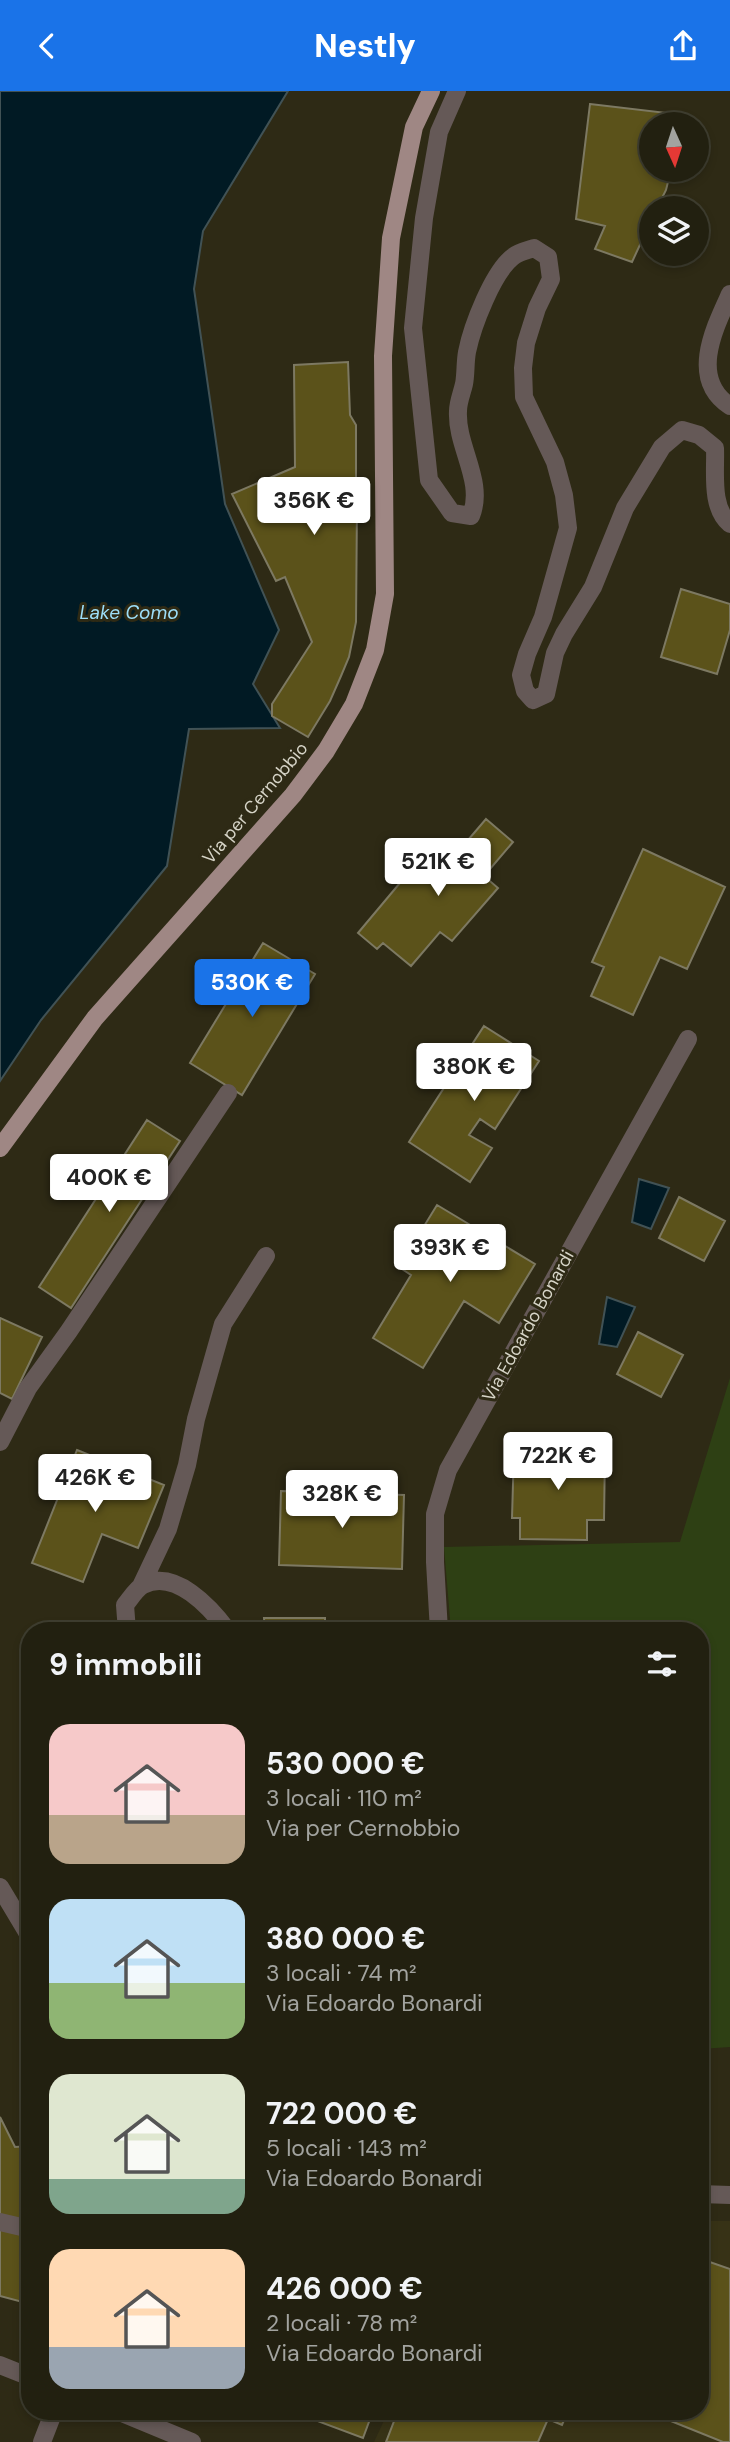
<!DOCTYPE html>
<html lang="it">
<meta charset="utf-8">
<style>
body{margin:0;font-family:"DM Sans",sans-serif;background:#2a2819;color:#f1f3f6;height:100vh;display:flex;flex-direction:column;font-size:26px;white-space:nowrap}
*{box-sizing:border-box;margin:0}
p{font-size:23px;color:#a2a39f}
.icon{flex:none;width:38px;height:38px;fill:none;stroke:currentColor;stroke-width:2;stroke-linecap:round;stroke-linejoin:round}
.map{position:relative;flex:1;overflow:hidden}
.sheet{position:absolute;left:21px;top:1531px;width:688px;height:798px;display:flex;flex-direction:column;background:#222010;border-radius:28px;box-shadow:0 4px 10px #0003,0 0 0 2px #3f3e30}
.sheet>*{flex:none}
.needle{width:46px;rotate:177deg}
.fabs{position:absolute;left:639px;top:21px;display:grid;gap:14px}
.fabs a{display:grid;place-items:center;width:70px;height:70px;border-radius:50%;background:#222010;box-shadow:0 4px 10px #0003,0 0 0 2px #3f3e30;font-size:35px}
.price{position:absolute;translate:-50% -60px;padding:0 16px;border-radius:7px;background:#fff;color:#222;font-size:23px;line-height:46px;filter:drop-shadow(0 2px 4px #0008)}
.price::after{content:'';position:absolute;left:50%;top:42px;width:21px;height:16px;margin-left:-10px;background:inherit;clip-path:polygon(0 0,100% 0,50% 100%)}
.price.active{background:#1a73e8;color:#fff}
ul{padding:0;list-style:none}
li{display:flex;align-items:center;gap:21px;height:175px;padding:0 28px}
li span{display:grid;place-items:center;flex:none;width:196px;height:140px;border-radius:21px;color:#555}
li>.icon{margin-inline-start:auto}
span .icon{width:84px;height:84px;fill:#fffc;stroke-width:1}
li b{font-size:30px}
h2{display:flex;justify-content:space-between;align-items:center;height:84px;padding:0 28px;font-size:30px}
header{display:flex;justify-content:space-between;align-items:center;height:91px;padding:0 28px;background:#1a73e8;color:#fff;font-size:32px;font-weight:800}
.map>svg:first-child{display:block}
</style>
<header><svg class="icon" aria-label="back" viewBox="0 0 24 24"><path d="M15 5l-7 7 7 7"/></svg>Nestly<svg class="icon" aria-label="share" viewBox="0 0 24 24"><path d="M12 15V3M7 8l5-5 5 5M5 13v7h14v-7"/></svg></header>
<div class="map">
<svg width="730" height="2351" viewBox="0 0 730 2351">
<rect width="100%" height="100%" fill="#2e2a15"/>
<path fill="#373216" d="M700,2130h30v221h-356l14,-30 312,-1z"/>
<path fill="#2e4014" d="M730,1287v669l-30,2v-418h-249l-7,-84 236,-5z"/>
<path fill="#011a24" stroke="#415255" stroke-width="2" d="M0,0h288l-85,140 -9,58 31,215 54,126 -26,54 27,44 -91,1 -22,137 -126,154 -41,61z
M639,1088l30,9 -18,41 -19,-7z
M607,1206l28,10 -18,40 -18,-3z"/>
<path fill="#5b521a" stroke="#7d7962" stroke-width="2" d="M590,13l94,11 -2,9h-31v46h20l-5,20 -9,18h-6v13l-19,41 -37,-13 10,-23 -29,-7z
M348,271l2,53 6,10v52l-6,13 7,13 -1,119 -7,35 -8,19 -11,25 -22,36 -36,-21v-12l40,-62 -27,-65 -9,4 -44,-87 63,-27 -1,-102z
M681,498l49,15v26l-13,44 -56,-17z
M486,728l27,23 -29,34 14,12 -46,53 -12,-9 -29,34 -28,-23 -6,6 -19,-16 57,-68 18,16z
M643,758l82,38 -38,82 -27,-12 -27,58 -42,-19 13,-29 -12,-5z
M263,852l52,31 -73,121 -52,-32z
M484,935l55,35 -44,68 -15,-10 -11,16 23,13 -22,34 -61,-40z
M147,1029l33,21 -109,167 -32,-21z
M679,1106l46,24 -21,40 -45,-23z
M437,1114l98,59 -36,59 -35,-22 -41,67 -50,-30 38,-63 -12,-8z
M0,1227l42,19 -30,62 -12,-6z
M638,1241l45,23 -22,42 -44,-23z
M514,1358l91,1 -1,70h-17v20l-67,-1v-21h-8z
M77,1359l87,35 -26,63 -36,-14 -19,48 -51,-19z
M281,1400l123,4 -2,74 -123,-4z
M264,1527h61v13h-60z
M0,2026l15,30 15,-1v72l-3,4 -27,-5z
M0,2135l30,8v70l-30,-8z
M704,2169l26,9v173h-7l-77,-31h54v-148z
M30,2246v24l-8,-4z
M306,2320h67l-10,27 -59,-22z
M398,2320h170l-6,14 -14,-6 -10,23h-152z"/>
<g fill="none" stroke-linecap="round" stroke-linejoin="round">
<path stroke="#655957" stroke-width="18" d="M457,0l-18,41 -15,86 -11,110 16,152 23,33 19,3c14,-35 -15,-69 -13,-105 0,-9 4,-18 6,-27 2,-10 1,-21 3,-32 5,-25 26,-81 47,-96 5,-4 14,-6 20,-8l14,9 3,22 -14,29 -11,35 -3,25 1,29 31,65 9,33 4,33 -25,89 -16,37 -6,21 4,16 8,9 13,-6 9,-41 9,-19 29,-47 32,-79 37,-61 20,-17 17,5 16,13c1,24 -5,59 15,76
M730,203c-16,35 -41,85 0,112
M0,1351l28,-54 41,-57 159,-238
M141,1495l27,-57 19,-64 9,-46 27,-95 43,-68
M127,1540l-2,-26c5,-6 11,-16 18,-20 32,-17 68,23 85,46
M439,1540l-4,-69v-48l13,-44 240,-431
M0,1796l30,50
M700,2103l30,1
M0,2131l30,7
M0,2274l30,12
M117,2320l75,31
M42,2351l12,-31"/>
<path stroke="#9f8784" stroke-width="18" d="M0,1057l95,-130 198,-223 33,-44 28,-47 21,-54 10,-56 -2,-238 8,-118 23,-111 17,-36"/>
</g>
<g text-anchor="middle" stroke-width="6" stroke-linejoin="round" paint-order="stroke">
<g font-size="18" fill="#d6d4c7" stroke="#2e2a15">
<text transform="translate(255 712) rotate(-50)" y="6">Via per Cernobbio</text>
<text transform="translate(528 1235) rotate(-61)" y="6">Via Edoardo Bonardi</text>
</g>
<g font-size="19" font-style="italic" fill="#9ddef8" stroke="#2e2a15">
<text x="129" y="528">Lake Como</text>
</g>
</g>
</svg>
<div class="fabs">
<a><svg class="needle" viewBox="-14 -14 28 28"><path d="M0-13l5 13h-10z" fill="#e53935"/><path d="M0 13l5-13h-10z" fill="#a2a39f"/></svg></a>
<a><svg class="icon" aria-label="layers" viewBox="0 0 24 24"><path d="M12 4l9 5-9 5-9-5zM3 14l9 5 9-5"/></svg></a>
</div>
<b class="price" style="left:314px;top:446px">356K €</b>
<b class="price" style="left:438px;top:807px">521K €</b>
<b class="price active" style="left:252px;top:928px">530K €</b>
<b class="price" style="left:474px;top:1012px">380K €</b>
<b class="price" style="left:109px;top:1123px">400K €</b>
<b class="price" style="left:450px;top:1193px">393K €</b>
<b class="price" style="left:558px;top:1401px">722K €</b>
<b class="price" style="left:95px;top:1423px">426K €</b>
<b class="price" style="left:342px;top:1439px">328K €</b>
<section class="sheet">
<h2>9 immobili<svg class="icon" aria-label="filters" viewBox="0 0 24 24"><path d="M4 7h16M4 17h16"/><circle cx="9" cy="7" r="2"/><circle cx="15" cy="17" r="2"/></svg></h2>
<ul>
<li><span style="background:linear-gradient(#f6c9c9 65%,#b9a48a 0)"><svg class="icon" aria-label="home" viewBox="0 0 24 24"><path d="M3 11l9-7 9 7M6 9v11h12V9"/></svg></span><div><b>530 000 €</b><p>3 locali · 110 m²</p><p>Via per Cernobbio</p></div></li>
<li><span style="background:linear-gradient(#bfe0f5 60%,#8fb573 0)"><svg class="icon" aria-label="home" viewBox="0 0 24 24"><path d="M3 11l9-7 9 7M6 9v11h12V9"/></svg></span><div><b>380 000 €</b><p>3 locali · 74 m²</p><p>Via Edoardo Bonardi</p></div></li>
<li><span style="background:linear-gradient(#dfe7d0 75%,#7fa58c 0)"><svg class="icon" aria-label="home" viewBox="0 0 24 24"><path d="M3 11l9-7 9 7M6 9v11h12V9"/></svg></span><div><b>722 000 €</b><p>5 locali · 143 m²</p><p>Via Edoardo Bonardi</p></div></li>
<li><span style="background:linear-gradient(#ffd9b3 70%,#9aa5b1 0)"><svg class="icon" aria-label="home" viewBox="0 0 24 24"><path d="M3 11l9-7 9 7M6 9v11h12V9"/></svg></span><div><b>426 000 €</b><p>2 locali · 78 m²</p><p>Via Edoardo Bonardi</p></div></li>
</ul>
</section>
</div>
